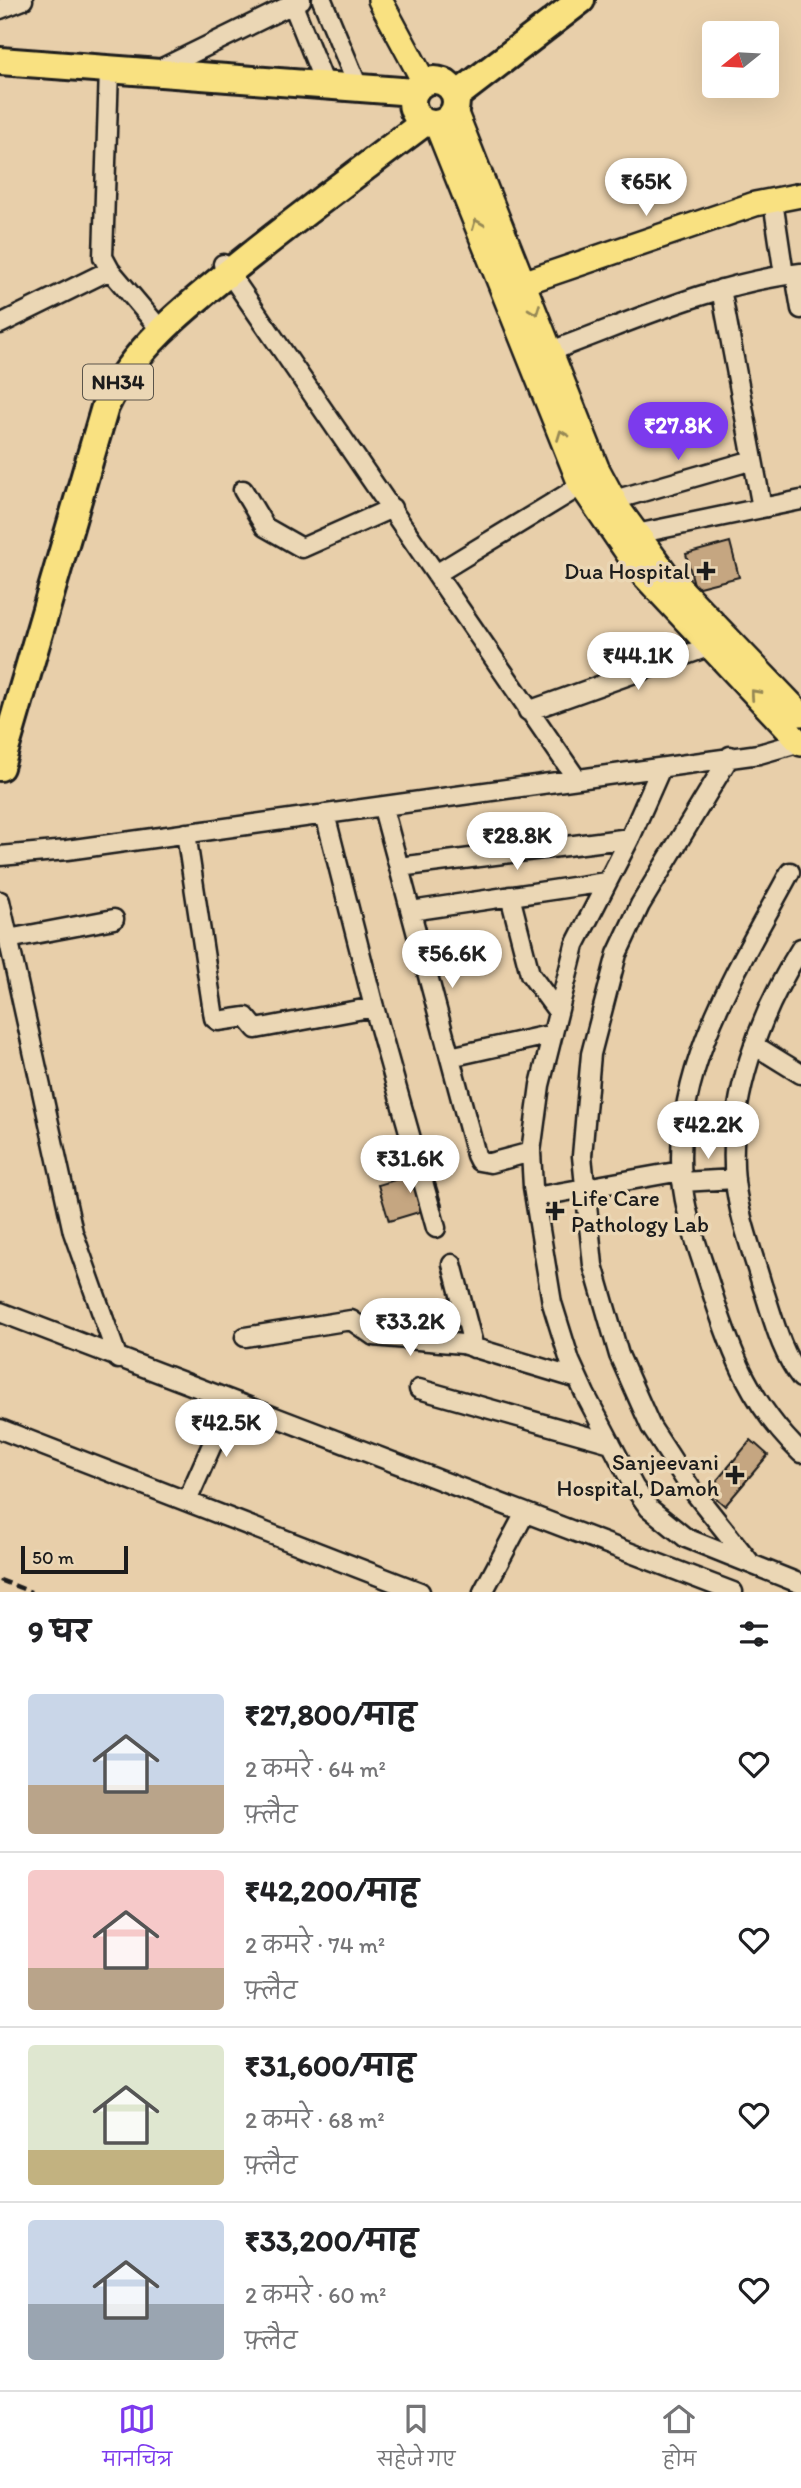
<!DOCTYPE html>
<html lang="hi">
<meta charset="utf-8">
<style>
body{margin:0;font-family:Itim,"Playpen Sans Deva",sans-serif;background:#f6f6f6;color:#202124;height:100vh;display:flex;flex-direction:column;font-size:26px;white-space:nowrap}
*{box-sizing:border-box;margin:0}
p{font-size:23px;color:#757577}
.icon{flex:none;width:38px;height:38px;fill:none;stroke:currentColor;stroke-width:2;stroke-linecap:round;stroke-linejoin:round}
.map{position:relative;height:1592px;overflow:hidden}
.details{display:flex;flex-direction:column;background:#fff;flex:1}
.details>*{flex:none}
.needle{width:46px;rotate:252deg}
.buttons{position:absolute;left:702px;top:21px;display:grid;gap:14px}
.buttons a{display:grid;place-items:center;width:77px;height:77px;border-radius:7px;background:#fff;box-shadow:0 7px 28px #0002;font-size:35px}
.scale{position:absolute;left:21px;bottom:18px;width:107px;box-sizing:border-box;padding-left:7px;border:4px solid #1c1c1c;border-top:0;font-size:19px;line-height:24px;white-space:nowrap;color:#1c1c1c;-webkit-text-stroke:5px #ebd7b5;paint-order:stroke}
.price{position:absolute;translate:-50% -60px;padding:0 16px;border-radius:24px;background:#fff;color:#222;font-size:23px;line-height:46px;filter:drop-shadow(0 2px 4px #0008)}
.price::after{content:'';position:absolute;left:50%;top:42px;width:21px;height:16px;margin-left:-10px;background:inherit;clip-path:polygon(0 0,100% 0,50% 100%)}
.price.current{background:#7c3aed;color:#fff}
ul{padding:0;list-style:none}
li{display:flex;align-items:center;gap:21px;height:175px;padding:0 28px}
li+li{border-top:2px solid #e0e0e0}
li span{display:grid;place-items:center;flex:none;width:196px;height:140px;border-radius:7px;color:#555}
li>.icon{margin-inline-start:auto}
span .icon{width:84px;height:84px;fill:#fffc;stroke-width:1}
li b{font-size:30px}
h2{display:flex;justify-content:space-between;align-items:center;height:84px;padding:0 28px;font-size:30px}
.tab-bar{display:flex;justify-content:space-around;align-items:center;height:98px;border-top:2px solid #e0e0e0;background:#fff;font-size:19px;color:#757577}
.tab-bar a{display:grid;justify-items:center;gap:4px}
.tab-bar .current{color:#7c3aed}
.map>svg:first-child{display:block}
</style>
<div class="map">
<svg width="801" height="1592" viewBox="0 0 801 1592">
<rect width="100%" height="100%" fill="#e8cfaa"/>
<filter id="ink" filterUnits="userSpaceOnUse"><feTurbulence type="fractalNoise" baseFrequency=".0143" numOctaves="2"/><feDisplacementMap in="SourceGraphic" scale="14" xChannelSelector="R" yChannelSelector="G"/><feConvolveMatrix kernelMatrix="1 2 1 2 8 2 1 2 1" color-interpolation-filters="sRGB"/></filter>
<g filter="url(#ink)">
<path fill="#c5a681" stroke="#1c1c1c" stroke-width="2" d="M730,542l9,35 -44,11 -9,-34z
M431,1169l11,36 -53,16 -11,-36z
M751,1440l17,15 -43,51 -17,-15z"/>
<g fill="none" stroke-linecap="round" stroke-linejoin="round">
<defs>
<path id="minor" d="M291,0l35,87
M322,0l37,89
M0,9l23,-9
M109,69l-6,188 7,13 44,52
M156,71l145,-71
M773,201l11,74
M223,264l353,514
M795,274l6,35
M721,289l41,219
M0,324l110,-54
M551,351c82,-30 163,-68 250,-78
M243,490l22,37 37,21 90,-40
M614,500l139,-40
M627,539l9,-5 165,-34
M436,574l156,-95
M528,711l183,-65 7,-6
M730,756l-90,149 -23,49 -26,100 -9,102 11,109 26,90 32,72 39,60 59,74
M661,768l-31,70 -55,107 -35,140 -9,67 2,35 19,116 18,58 15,33 49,93 15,21 37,30 115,46
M383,808l93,347 3,6 11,2 41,-11
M325,814l49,193 62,221
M186,833l28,185 4,3 28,-4 10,12 118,-22
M0,856l67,-6 692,-96 42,-12
M399,867l231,-29
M790,872c-50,93 -118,197 -108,307 3,38 19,76 30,113 20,63 40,114 89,161
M510,896l20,78 28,38
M0,901l73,331 45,127
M411,911l195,-29
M8,939l106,-20
M801,948c-42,67 -74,153 -66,233 4,36 17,70 27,104 11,32 18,66 39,93
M754,1045l47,29
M450,1057l103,-23
M682,1182l53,-3
M535,1197l146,-26
M452,1264l22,84
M0,1312l733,280
M245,1337l106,-17 23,16 88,8 116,35
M419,1389l192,54
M0,1429l420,163
M187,1501l44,-99
M483,1592l42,-79"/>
<path id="major" d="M380,0l44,82
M455,111l142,357 22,41 47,64 135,141
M436,124l144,360 61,89 160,171
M511,287l244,-83 46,-9"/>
<path id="highway" d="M0,61l414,31
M412 102a22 22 0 1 1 44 0a22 22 0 1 1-44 0Z
M456,96l125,-96
M0,767l105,-360c30,-63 89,-106 142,-149 58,-46 118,-91 178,-136"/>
</defs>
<use href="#minor" stroke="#1c1c1c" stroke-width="23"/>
<use href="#major" stroke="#1c1c1c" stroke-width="28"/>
<use href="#highway" stroke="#1c1c1c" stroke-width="32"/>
<use href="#minor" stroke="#ebd7b5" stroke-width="18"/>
<use href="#major" stroke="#f9e181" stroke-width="23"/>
<use href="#highway" stroke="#f9e181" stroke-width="26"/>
<path stroke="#1c1c1c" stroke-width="4.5" stroke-dasharray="10 5" stroke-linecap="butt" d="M0,1580l31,12"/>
</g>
<defs><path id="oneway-chevron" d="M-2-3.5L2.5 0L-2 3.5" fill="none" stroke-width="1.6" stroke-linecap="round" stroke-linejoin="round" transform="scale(1.75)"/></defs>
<g stroke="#968854">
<use href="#oneway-chevron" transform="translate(477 224) rotate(-112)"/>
<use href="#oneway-chevron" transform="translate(535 310) rotate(69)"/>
<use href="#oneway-chevron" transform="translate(562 435) rotate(-111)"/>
<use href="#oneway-chevron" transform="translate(755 694) rotate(-132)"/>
</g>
</g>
<g fill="#1c1c1c" stroke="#ebd7b5" stroke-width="2.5">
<path d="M702.5 560.5h7v7h7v7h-7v7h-7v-7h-7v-7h7z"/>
<path d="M551.5 1200.5h7v7h7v7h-7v7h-7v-7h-7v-7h7z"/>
<path d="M731.5 1464.5h7v7h7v7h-7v7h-7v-7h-7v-7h7z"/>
</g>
<g text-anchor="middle" stroke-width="7" stroke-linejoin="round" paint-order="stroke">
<rect fill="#ebd7b5" stroke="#5a544a" stroke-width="2" x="83" y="364.5" width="70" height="35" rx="5"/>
<g font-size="21" font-weight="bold" fill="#1c1c1c">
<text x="118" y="389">NH34</text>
</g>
<g font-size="23" fill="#1c1c1c" stroke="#ebd7b5" text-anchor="end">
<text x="690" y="579">Dua Hospital</text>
<text x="571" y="1206" text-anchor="start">Life Care<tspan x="571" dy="26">Pathology Lab</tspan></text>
<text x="719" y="1470">Sanjeevani<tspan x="719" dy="26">Hospital, Damoh</tspan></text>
</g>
</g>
</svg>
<div class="buttons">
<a><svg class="needle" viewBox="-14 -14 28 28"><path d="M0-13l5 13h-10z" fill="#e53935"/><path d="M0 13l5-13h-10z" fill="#757577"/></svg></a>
</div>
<div class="scale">50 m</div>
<b class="price" style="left:646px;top:218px">₹65K</b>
<b class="price current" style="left:678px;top:462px">₹27.8K</b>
<b class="price" style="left:638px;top:692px">₹44.1K</b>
<b class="price" style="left:517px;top:872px">₹28.8K</b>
<b class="price" style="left:452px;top:990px">₹56.6K</b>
<b class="price" style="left:708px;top:1161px">₹42.2K</b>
<b class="price" style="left:410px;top:1195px">₹31.6K</b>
<b class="price" style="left:410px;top:1358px">₹33.2K</b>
<b class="price" style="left:226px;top:1459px">₹42.5K</b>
</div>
<section class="details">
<h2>9 घर<svg class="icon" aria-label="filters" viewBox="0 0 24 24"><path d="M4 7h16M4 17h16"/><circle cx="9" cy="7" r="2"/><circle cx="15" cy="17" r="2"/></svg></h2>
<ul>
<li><span style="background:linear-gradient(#c9d6e8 65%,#b9a48a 0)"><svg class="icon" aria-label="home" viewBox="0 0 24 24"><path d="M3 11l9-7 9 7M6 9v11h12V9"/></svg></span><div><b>₹27,800/माह</b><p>2 कमरे · 64 m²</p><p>फ़्लैट</p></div><svg class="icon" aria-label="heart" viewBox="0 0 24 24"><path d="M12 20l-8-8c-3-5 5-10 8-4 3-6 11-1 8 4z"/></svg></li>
<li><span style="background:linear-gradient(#f6c9c9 70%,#b9a48a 0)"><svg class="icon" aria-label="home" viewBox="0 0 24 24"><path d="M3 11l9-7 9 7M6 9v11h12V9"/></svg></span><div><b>₹42,200/माह</b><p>2 कमरे · 74 m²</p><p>फ़्लैट</p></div><svg class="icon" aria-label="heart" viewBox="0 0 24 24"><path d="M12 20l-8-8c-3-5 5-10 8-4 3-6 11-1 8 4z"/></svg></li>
<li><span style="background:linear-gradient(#dfe7d0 75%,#c2b280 0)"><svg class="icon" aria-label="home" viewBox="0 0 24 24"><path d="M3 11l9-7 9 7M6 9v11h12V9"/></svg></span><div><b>₹31,600/माह</b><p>2 कमरे · 68 m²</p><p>फ़्लैट</p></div><svg class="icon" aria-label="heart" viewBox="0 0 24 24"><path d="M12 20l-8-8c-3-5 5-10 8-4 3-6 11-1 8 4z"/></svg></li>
<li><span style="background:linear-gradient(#c9d6e8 60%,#9aa5b1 0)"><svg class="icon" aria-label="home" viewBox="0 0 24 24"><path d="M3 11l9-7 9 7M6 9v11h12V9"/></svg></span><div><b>₹33,200/माह</b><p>2 कमरे · 60 m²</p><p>फ़्लैट</p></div><svg class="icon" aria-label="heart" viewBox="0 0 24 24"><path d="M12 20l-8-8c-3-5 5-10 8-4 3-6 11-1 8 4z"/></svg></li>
</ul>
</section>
<nav class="tab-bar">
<a class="current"><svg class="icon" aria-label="map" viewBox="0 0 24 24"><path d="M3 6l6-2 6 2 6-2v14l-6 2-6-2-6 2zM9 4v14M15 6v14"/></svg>मानचित्र</a>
<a><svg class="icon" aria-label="saved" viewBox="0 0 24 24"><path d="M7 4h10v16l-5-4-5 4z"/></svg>सहेजे गए</a>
<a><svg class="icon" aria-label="home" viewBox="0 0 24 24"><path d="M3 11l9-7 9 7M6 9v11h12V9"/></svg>होम</a>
</nav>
